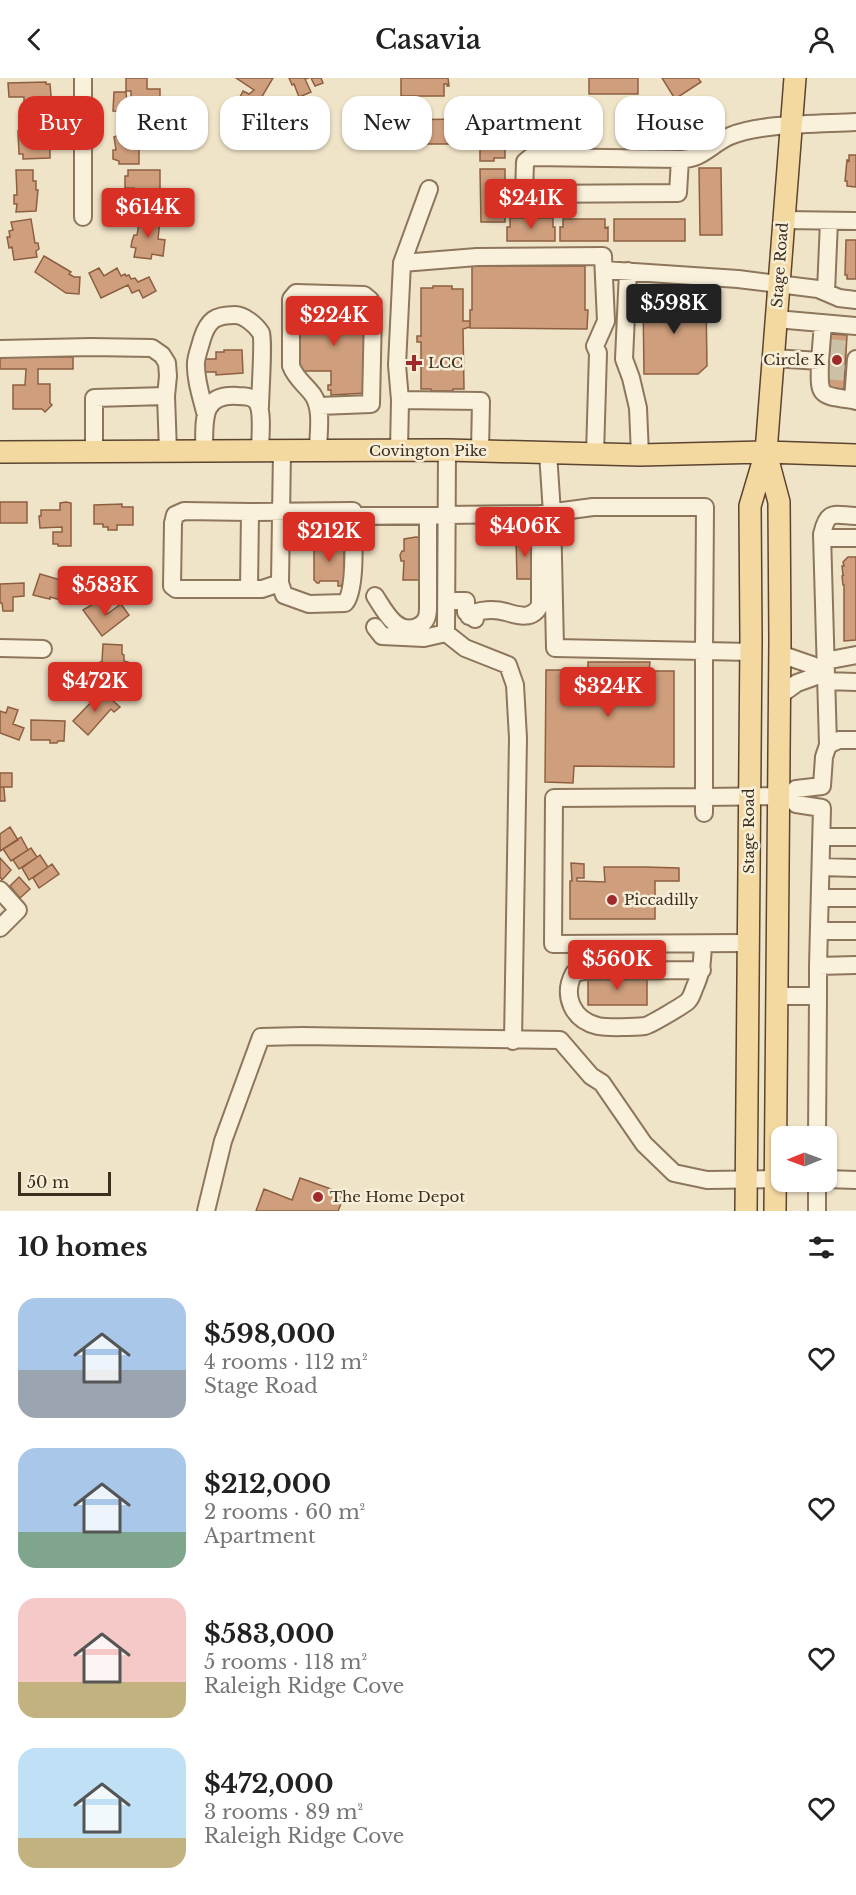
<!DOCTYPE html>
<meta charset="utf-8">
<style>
body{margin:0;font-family:"Libre Baskerville",serif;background:#f2f2f2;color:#222;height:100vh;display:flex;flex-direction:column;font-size:22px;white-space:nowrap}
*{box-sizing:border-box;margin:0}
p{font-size:20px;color:#767676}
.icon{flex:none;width:33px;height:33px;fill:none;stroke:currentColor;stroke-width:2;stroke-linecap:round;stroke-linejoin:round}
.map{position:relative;height:1133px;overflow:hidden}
.drawer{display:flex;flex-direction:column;background:#fff;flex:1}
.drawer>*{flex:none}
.hud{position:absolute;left:18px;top:18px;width:820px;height:54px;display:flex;gap:12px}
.needle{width:39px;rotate:269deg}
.buttons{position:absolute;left:771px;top:1048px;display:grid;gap:12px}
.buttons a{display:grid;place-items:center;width:66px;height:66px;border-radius:12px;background:#fff;box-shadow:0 2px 4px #0004;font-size:30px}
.scale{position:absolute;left:18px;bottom:15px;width:93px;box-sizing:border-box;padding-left:6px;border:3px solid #3d2e20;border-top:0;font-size:16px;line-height:21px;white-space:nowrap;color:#3d2e20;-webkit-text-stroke:4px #f7eed8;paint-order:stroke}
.price{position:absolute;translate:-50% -51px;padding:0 14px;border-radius:6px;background:#d93025;color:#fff;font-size:20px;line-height:39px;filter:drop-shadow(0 2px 3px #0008)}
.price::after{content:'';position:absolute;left:50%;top:36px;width:18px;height:14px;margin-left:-9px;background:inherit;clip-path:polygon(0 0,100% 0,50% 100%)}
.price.current{background:#222;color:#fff}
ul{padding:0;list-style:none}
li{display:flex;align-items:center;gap:18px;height:150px;padding:0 18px}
li span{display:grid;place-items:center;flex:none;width:168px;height:120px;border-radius:18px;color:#555}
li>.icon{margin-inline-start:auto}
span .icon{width:72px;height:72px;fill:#fffc;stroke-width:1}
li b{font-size:26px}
h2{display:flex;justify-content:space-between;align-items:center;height:72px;padding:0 18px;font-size:26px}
.chip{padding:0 21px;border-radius:18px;background:#fff;box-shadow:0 2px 4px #0004;font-size:21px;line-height:54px}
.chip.current{background:#d93025;color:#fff}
header{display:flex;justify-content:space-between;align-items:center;height:78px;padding:0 18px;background:#fff;font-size:27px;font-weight:600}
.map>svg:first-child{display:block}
</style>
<header><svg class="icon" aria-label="back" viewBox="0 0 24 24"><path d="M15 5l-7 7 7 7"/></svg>Casavia<svg class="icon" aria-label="person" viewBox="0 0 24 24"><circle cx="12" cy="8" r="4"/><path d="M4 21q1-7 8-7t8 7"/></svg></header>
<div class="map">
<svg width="856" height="1133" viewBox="0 0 856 1133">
<rect width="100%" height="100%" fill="#f0e4c8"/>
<path fill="#cf9f7d" stroke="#8d5f41" stroke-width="1.5" d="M126,0h21v11h13v16h-11v4h-17v3l-19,-1 1,-19h12l1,10h4v-11h-5z
M236,0h37l-13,22 -5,-3 -6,11 -11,-7 5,-10 6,3 5,-4z
M289,0h20l-4,1 6,13 -12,5 -5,-13 -2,1z
M311,0h10l2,5 -8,3z
M401,0h47l1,8h-2v-2h-3v12h-43z
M589,0h49v16h-49z
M662,0h36l3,4 -26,17z
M46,4v2h4l2,23 -25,1 -3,-1v-10h-15l-1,-14z
M480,34h56v14h-3v11h-28v21h-11v3h-14z
M547,36h51v14h-3v9h-45v-9h-3z
M663,37h46v22h-45v-1l-4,-1v-10h3z
M459,41v20h-10v5h-40v-4h-10v-20z
M25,43h27v18h-2v19l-27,1v-5h-4l-1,-23h7z
M119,44h19l1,4h9v14h-9v24h-20v-3l-6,-2v-9h3l-2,-13 5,-2z
M849,77h7v32l-9,-1v-5h-2l2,-21 2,1z
M699,90h22l1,67h-22z
M480,91h25v53h-24z
M16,92h17v11h3v9h2l-2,21 -20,1 1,-8h-3v-9h3z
M128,92h32v20h-5l-2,20 -27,1v-15h8v-8h-9v-12h3z
M140,139l20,3 -2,19 7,1 -2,16 -11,-2 -1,5 -17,-2 2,-9 -5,-1 1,-6 2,-6h3z
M510,140h43v9h2v14h-48v-14h3z
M31,141l4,24h3l1,6 -3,2 1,6 -23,3 -2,-13 -3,1 -2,-11h3l-1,-6 4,-1 -2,-8z
M563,141h42v9l3,-1v14h-48v-14h3z
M614,141h71v22h-71z
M846,162h10v39h-9v-4h-2z
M44,178l27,16 -2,2 5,3h6l-1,17 -13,-1 -31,-21z
M472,188h113v44h3l-1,19 -117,-1v-18h2z
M99,190l5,8 13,-8 4,8 4,-2 1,2 3,-1 2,4 4,-1 3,4 11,-5 7,14 -13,7 -4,-8 -7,3 -4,-8 -27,13 -12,-25z
M433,208h19v3h11v32h7v6l-7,2 1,60h-11v2h-22v-2h-10v-47h-4v-6h4v-48h12z
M648,211h14v11h44l1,66 -9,8h-54l-1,-74h5z
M314,226h30v12h21l2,77 -36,2v-5h-3v-5h3v-14h-31l-1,-65h15z
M830,256l17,1 -3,54 -17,-1z
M224,272h18l1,23 -27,2v-3h-15l-1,-13h16v-7h8z
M0,279h73v12h-35v15h12v19l2,2 -7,7 -3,-3h-29v-24h12l1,-16h-26z
M0,424h27v21h-27z
M66,424l5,1v43h-13v-2h-5v-12h9v-5l-22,1 -1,-12h2v-6h19v-7z
M122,426v3h11v18h-16v5h-9v-3h-5v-3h-9v-19z
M416,459l10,2 -1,41h-22l1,-19h-3l-1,-6 2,-4h2v-12z
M516,459h18l-1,42h-16z
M318,466h22l4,3v33l-3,6h-3v-5h-18l-1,2h-2l-3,-3v-33z
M848,479h8v83l-12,1v-56h-1l-1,-9 2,-1h-1l-1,-9h2l-1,-4z
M40,496l41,12 -6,18 -25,-7v2l-5,-1 -12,-3z
M24,505v13l-11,1v14h-10l-1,-8h-2v-19z
M98,523l9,13 14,-10 8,11 -27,21 -19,-26z
M103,566l19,1v9l2,1v6l4,1 -1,11 -6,-1 -1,13 -18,-1 1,-11h-3l-1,-5 1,-6h2z
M588,584h62l-1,9h25v96l-100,-1 -1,17 -28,-1 1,-112h42z
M102,613l18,16 -6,5 -3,-3 -23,26 -15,-14z
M8,629l10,3 -5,14 11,4 -5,12 -19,-7v-22l6,2z
M31,642l34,1 -1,20h-6l-1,2h-7v-3h-19z
M0,695h12v14h-12z
M0,709h3l1,2 1,12h-5z
M10,749l8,13 -18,11v-17z
M21,759l7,13 -17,11 -8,-12z
M31,770l6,9 -18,12 -6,-9z
M40,777l8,12 -19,13 -7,-12z
M0,780l11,12 -9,10 -2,-3z
M571,785l13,1v14h-7v3l28,1 -1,-15h41l34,1v13h-24v38h-85v-38h2z
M52,786l7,10 -20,14 -6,-10z
M19,799l11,12 -10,9 -10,-12z
M588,899l59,1v27h-59z
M300,1100l45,16 -7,17h-82l8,-22 28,11z"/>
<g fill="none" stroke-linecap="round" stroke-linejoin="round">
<path stroke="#ccc0a6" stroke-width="16" stroke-dasharray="16 8" stroke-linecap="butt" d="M829,269l18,2
M828,293l17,2"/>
<defs>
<path id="minor" d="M680,81l-2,34 -154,1 1,-32 6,-5 149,2c22,1 31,-15 50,-23 31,-13 91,-12 126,-14
M83,139v-139
M784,142l72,1
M402,185l75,-6 126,-1 3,65 -11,25 3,7 -3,101
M604,192l134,9 80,10 21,9 17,2
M628,193l-4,88 7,19 7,30 2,47
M826,214l3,-71
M776,241l80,7
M0,271l91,-2 61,1 10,7 5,8 1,13 -2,20
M773,280l47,3c-1,36 -2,34 33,39
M856,281l-3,41 3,1
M820,283l3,-38
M400,322l-3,-35 5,-102 27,-74
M205,334c-4,-16 -10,-34 -9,-50 1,-8 4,-15 6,-23 6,-19 13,-24 33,-24 9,0 21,10 26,18 3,7 -1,62 -1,74
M399,372l1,-50 81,1 -1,50
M447,372l-1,183 19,15 43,17 7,20 3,53 -5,303
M94,373v-53l72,-2 2,55
M204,373c1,-28 -5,-58 34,-55 8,0 17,1 20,8 5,10 2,35 2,47
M318,373c0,-17 5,-41 -5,-56 -8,-11 -17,-16 -22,-29v-67l5,-6 68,2 6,5 3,12 -2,92 -52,2
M250,434l103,-1c0,20 4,79 -8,92l-36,1 -25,-9 -4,-12
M353,438l187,-2 53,-7h112l-1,144 -149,-3 -3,-135 -4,-60
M822,460h34
M249,511l1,-77 -66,-1 -9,4 -2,8 -1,63 4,3h86l18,-6 2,-132
M375,518c10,15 21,39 42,31 9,-4 11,-10 11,-19v-92
M446,523h20v11l9,7
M469,538c9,-7 26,-7 37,-4 13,4 27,8 34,-7v-91
M375,549l7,9 42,2 22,-5
M0,570l43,1
M825,583l31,-6
M826,603l30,1
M779,618l18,-13 28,-10 -13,-8 -32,-11
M828,667l-6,-211c6,-25 12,-19 34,-18
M790,718l6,-7 26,-3 2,-29 4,-12 11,-5h17
M704,735v-16l86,-1 6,8 26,4 -4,158 38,-1
M822,759h34
M821,789l35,1
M0,812l18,20 -18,18
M820,820h36
M819,853h37
M748,865l-195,1 1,-146 150,-1v-146l47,1
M818,888v30
M702,892l-118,1 -10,2c-12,22 -2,47 24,53 10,2 37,1 47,0 5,-1 39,-21 43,-25 3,-3 5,-9 6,-12 8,-18 8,-25 9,-45
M777,918h41l-1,141
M826,1101l30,1
M817,1104v29
M206,1133l17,-70 38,-104 41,-1 258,4 31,36 11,7 42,61 30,29 33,7 75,-1"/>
<path id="major" d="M0,374l447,-2 193,5 126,-3 90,3
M766,375l13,49 1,138 -5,571
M746,1133l5,-571 -1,-134 16,-54 29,-374"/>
</defs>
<use href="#minor" stroke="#8d765c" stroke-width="20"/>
<use href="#major" stroke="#5b4430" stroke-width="24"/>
<use href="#minor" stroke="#faf1dc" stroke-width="16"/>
<use href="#major" stroke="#f3d9a0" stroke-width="21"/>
</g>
<g fill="#9e2a2b" stroke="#f7eed8" stroke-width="2">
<circle cx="837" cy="282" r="6"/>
<path d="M411 276h6v6h6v6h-6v6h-6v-6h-6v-6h6z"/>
<circle cx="612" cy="822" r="6"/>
<circle cx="318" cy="1119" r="6"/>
</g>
<g text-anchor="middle" stroke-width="5" stroke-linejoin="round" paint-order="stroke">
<g font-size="15" fill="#3d2e20" stroke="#f7eed8">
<text transform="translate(780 187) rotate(-86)" y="5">Stage Road</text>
<text x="428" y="378">Covington Pike</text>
<text transform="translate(749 753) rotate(-90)" y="5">Stage Road</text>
</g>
<g font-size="15" fill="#3d2e20" stroke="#f7eed8" text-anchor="start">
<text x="825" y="287" text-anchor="end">Circle K</text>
<text x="428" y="290">LCC</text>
<text x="624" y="827">Piccadilly</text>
<text x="330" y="1124">The Home Depot</text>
</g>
</g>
</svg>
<div class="buttons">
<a><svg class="needle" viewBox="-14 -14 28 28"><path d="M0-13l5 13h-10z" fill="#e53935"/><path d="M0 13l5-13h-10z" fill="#767676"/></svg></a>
</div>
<div class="scale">50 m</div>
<b class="price" style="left:531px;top:152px">$241K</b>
<b class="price" style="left:148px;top:161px">$614K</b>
<b class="price current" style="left:674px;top:257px">$598K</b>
<b class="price" style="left:334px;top:269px">$224K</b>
<b class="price" style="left:525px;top:480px">$406K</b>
<b class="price" style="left:329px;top:485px">$212K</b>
<b class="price" style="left:105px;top:539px">$583K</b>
<b class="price" style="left:95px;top:635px">$472K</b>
<b class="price" style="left:608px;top:640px">$324K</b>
<b class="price" style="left:617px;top:913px">$560K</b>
<div class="hud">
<a class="chip current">Buy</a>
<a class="chip">Rent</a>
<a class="chip">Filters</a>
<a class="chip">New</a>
<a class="chip">Apartment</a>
<a class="chip">House</a>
</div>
</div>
<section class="drawer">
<h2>10 homes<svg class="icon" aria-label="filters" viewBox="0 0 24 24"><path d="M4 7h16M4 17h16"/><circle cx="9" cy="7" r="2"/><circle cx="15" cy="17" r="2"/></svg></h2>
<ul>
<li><span style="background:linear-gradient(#a9c7e8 60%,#9aa5b1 0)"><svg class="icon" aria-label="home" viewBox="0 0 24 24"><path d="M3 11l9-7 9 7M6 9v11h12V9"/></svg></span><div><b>$598,000</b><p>4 rooms · 112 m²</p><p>Stage Road</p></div><svg class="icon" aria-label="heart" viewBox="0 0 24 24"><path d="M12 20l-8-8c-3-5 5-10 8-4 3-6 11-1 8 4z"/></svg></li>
<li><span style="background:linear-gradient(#a9c7e8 70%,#7fa58c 0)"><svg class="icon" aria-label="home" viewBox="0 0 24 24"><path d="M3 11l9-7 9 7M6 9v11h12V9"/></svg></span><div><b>$212,000</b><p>2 rooms · 60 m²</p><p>Apartment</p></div><svg class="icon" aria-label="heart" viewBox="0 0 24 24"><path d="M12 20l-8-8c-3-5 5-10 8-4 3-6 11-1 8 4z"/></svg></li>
<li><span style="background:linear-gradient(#f6c9c9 70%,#c2b280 0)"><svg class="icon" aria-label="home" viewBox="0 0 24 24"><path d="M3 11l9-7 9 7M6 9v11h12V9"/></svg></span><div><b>$583,000</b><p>5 rooms · 118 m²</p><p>Raleigh Ridge Cove</p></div><svg class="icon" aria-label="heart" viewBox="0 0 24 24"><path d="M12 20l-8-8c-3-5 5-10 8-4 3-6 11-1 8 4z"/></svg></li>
<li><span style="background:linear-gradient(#bfe0f5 75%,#c2b280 0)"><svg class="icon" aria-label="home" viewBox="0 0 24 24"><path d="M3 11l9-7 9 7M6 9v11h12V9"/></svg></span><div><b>$472,000</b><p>3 rooms · 89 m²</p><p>Raleigh Ridge Cove</p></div><svg class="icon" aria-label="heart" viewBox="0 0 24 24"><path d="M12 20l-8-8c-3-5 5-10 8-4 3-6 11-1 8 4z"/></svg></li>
</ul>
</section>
